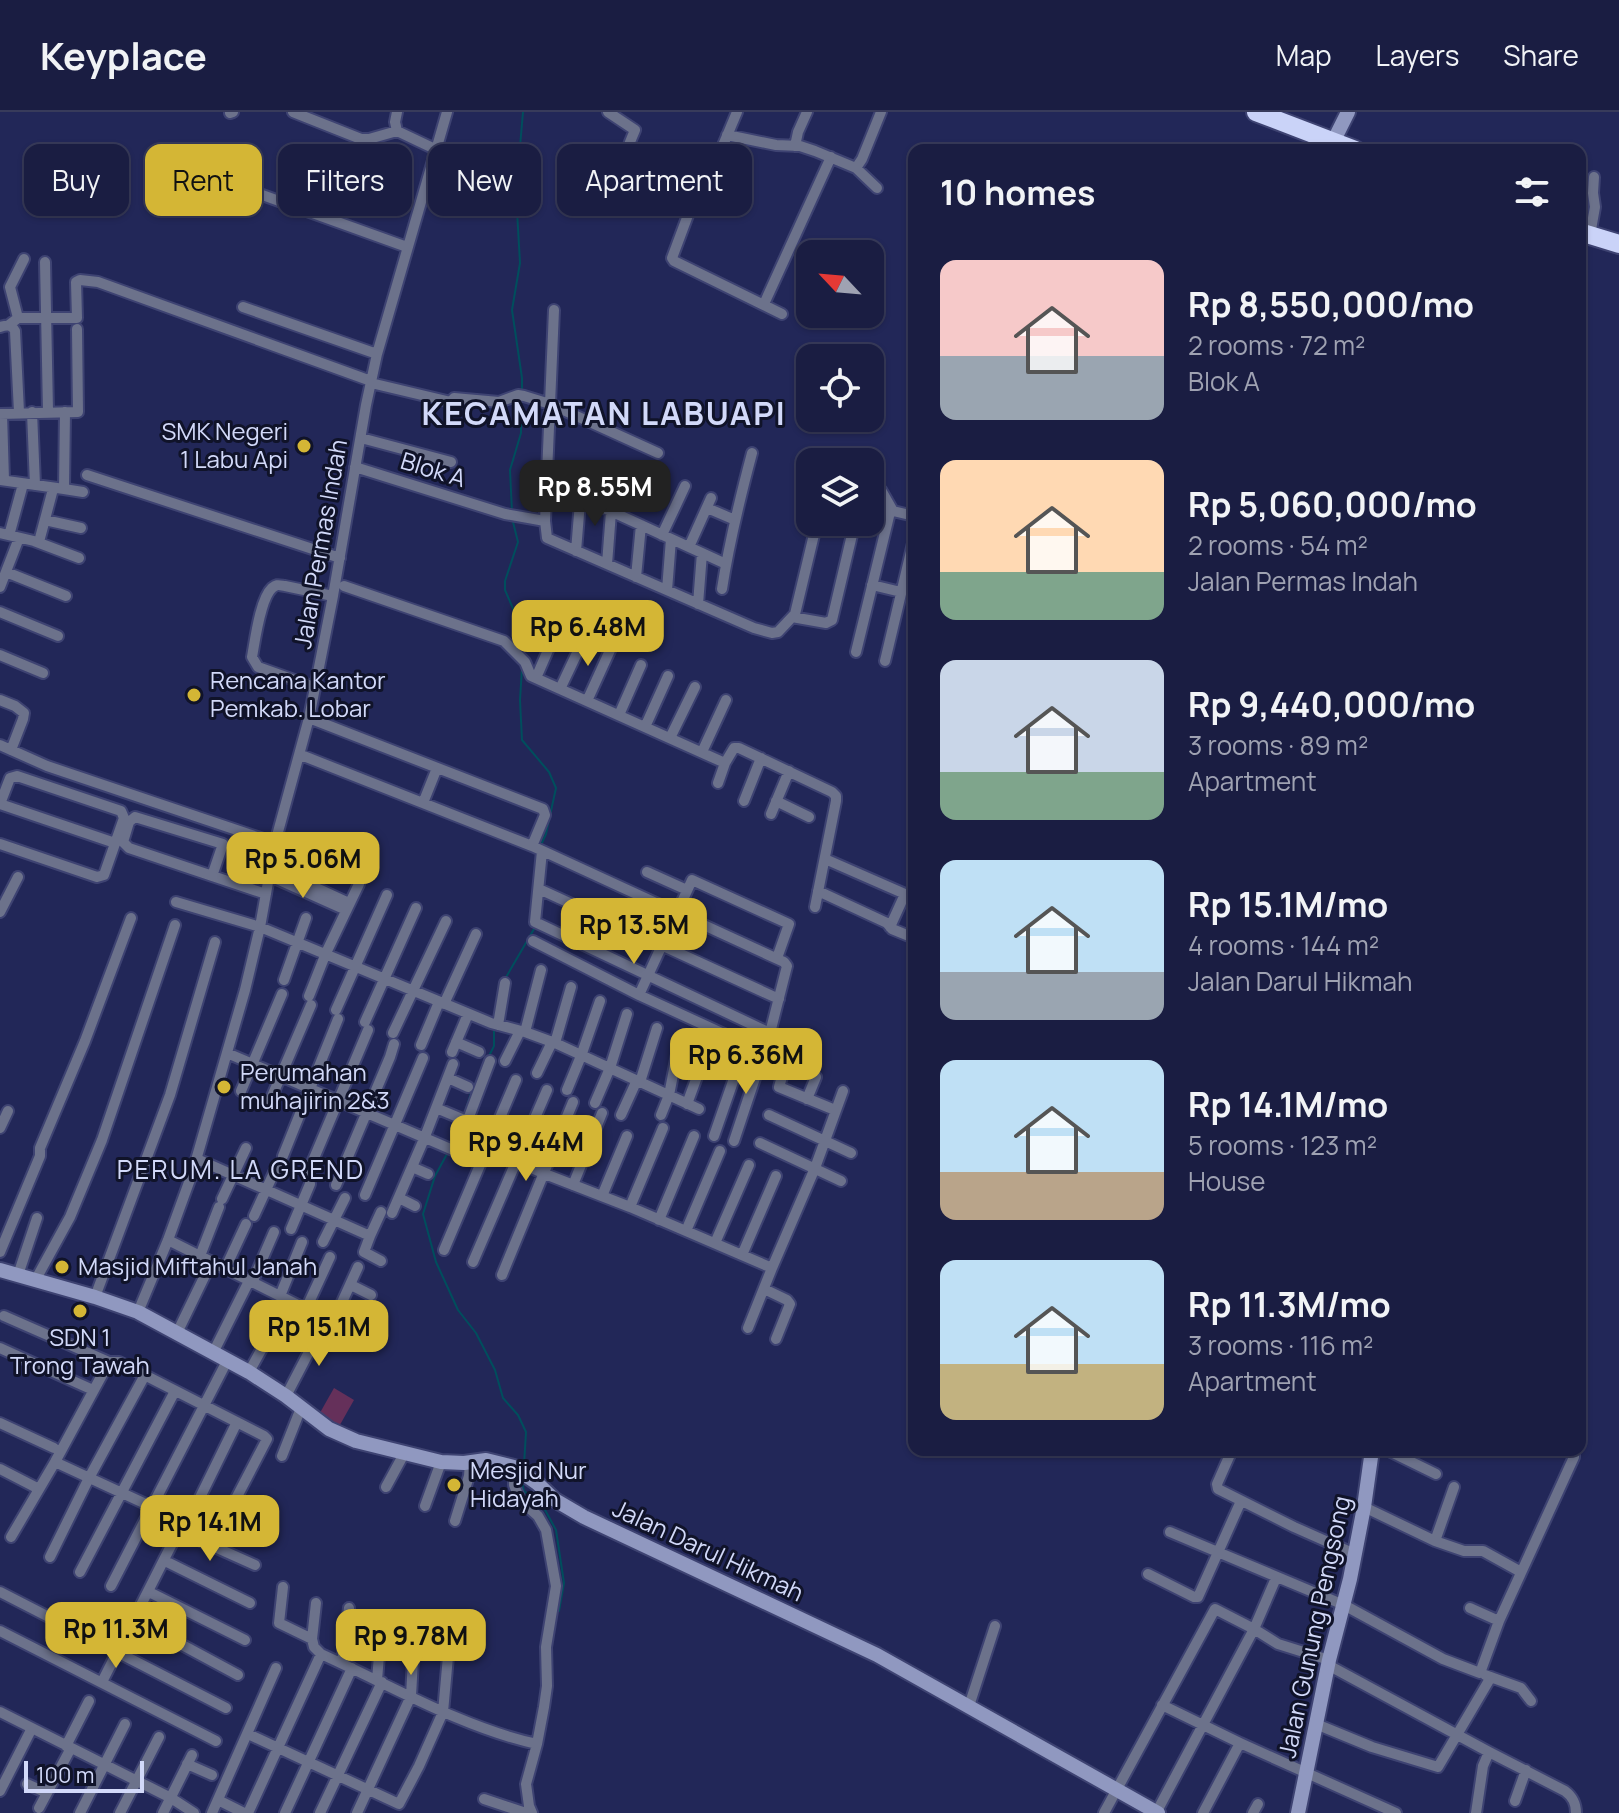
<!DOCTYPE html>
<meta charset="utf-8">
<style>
body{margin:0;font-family:Manrope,sans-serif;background:#272a4d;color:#f1f3f6;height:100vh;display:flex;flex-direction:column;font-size:30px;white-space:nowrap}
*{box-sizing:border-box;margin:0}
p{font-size:26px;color:#9fa2b2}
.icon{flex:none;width:44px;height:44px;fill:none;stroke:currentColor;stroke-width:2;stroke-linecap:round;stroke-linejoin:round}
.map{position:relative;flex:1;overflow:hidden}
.sheet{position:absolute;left:908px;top:32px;width:678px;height:1312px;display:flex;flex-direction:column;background:#1a1d42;border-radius:16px;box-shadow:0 2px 6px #0004,0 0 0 2px #383b5b}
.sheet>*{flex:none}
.hud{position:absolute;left:24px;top:32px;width:760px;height:72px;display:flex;gap:16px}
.needle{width:52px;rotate:296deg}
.fabs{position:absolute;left:796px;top:128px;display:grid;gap:16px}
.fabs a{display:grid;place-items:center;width:88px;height:88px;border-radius:16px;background:#1a1d42;box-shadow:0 2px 6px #0004,0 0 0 2px #383b5b;font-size:40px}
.scale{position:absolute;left:24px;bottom:20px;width:120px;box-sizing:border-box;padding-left:8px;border:4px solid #d2d9f9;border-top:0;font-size:22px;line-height:28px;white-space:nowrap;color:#d2d9f9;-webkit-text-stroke:6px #101329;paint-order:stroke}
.price{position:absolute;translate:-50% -68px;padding:0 18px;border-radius:16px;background:#d4b635;color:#111;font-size:26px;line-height:52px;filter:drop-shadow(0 2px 4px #0008)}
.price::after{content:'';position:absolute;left:50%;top:48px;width:24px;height:18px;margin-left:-12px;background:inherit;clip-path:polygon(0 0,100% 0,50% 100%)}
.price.selected{background:#222;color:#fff}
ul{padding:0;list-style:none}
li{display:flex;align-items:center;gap:24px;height:200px;padding:0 32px}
li span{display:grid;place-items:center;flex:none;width:224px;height:160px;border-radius:16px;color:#555}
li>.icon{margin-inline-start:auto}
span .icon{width:96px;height:96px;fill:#fffc;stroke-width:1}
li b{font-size:34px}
h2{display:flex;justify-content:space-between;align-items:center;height:96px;padding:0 32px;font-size:34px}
.tag{padding:0 28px;border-radius:16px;background:#1a1d42;box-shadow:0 2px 6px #0004,0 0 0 2px #383b5b;font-size:28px;line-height:72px}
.tag.selected{background:#d4b635;color:#111}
header{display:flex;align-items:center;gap:48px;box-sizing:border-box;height:112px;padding:0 40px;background:#1a1d42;border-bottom:2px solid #383b5b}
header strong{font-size:38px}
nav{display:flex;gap:44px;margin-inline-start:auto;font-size:28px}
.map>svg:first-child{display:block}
</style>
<header>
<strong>Keyplace</strong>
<nav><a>Map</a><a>Layers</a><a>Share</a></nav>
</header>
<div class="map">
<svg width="1619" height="1701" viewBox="0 0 1619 1701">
<rect width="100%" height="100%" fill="#222758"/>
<path fill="#65305a" d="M334,1276l20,12 -17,30 -20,-12z"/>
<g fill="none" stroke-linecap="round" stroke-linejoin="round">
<path stroke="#004e5d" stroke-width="2" d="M522,281v-15l-10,-68 8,-47 -4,-70 7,-81
M512,400l-2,-42 11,-37v-33
M512,406l6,24 -13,39v9l16,37 2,27
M522,556l-2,32 2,40 27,32 7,16 -10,46 -6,13
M534,766l2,-17
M505,867l29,-50v-4
M489,944l5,-10v-18
M464,1003l8,-25 9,-17
M453,1029l7,-17
M447,1042l-12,22 -12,38 13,48 22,48 18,23 19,37 8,28 15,17 8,17 -2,33
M521,1367l3,12 20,17 12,22 8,53 -5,28"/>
<defs>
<path id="street" d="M293,0l68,27h8l28,-8 38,18
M608,0l27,18c-3,8 -8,16 -8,25 0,25 43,42 63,52 14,-12 38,-74 47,-95
M230,1l3,-1
M397,19l-2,-9 2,-10
M727,23l49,10 24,1 15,5 41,17 21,20
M795,34l3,-14 9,-20
M162,47l245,88
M856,56l6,-9 19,-47
M691,95l-19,51 2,3 108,53
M1590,123l5,-28 -2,-14 1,-16
M45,150l3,149
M764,192l67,-147
M243,195l134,47
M554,198l-9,211 2,17 207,90 18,5 6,-1 17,-18 22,-92
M18,206l-8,-31 14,-28
M9,213l9,-7h59l-1,-36 4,-2 18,2 273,99
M0,215c6,-2 12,-3 15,4l4,81
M371,271l80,19 3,-4 45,4 19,-7 6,1 26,8 108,49
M32,300l3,73
M0,302l78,-2 -1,-83
M2,302l2,66
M361,326l90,24
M355,355l150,47 40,7
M87,363l253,83
M0,368l64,9 1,-77
M870,374l11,4 12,21 21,5
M64,377l19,3
M595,392l131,60
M707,396l28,12
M45,408l36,8
M10,420l13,-48
M0,421l34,8 45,17
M662,423l23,-49
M40,426l13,-49
M689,435l22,-49
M576,439l4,-49
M607,452l4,-52
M6,460l60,24
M636,465l5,-52
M872,473l29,7
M344,474l160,55 21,21 6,14 194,87
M0,475l19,-49
M722,477c7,-46 18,-91 30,-136
M667,478l4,-51
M698,492l4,-51
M0,500l58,24
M792,505l34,6 6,-3 23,-98
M856,540l35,-144
M0,543l43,18
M885,549l29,-122
M536,566l22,-51
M314,575l-56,-20 -6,-10c3,-16 8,-58 20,-69 5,-4 6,-3 13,-2l48,10
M560,577l26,-55
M0,588l15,6 9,7 -1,6 -12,31
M587,589l25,-55
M619,603l22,-50
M309,606l234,91 2,6 -13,31
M645,615l23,-51
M670,626l25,-51
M0,633l47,21 228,77
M702,640l24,-52
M301,643l231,91 252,116 3,4 -17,67 -36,108
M718,671l7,-20 9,-15h5l93,44 4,4v5l-21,106
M744,689l17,-43
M776,689l33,16
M423,691l14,-35
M0,692l10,-26 7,-2 104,35 3,7 -20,57 -7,2 -97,-33
M0,692l115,39
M771,702l18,-43
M542,739l-7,71 235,111
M825,747l80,35 -15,33
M271,755l78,36
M647,760l40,18
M212,764l11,-32 -88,-27 -6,5 -6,20 6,6 137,46
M270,764l76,34
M539,777l240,110
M818,779l69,32 5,6 22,9
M176,790l84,25 231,96 34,9 30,11 144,66
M0,800l18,-35
M533,829l106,54 53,-115 97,44 -12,34
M284,868l22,-62
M639,883l124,57
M309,884l17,-43 33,-69
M444,892l32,-70
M336,898l51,-115
M365,910l51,-114
M498,913l7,-42
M525,920l16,-62
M393,921l53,-112
M456,930l23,10
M555,931l16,-56
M421,933l18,-43
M452,940l16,-38
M227,941l226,97 8,-12 4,1 80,35 85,33 142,61 43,-100 28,-77
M505,949l15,-30
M786,951l-7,24 56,23
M537,961l15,-31
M448,966l20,9
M640,970l17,-54
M567,978l14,-34 19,-55
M241,979l41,-97
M807,987l9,-22
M270,989l41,-96
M595,991l15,-35 17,-54
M687,992l19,-52
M436,996l31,13
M621,1003l16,-35
M661,1003l8,-20 11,-56
M769,1003l82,38
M0,1016l8,-17
M714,1024l32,-92
M461,1026l29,-77
M760,1031l81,38
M283,1044l55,-137
M197,1047l173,77 11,-24
M412,1055l16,7
M307,1063l61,-145
M336,1073l54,-128 4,-13
M573,1073l29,-72
M365,1083l58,-137
M602,1084l25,-60
M399,1086l16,8
M222,1087l24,-51
M630,1095l33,-79
M392,1101l32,-74 29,-75
M254,1104l23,-50
M659,1108l35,-84
M291,1117l19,-45
M686,1119l34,-80
M370,1124l-6,16 17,9
M168,1128l162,81 4,-1 24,-53
M323,1130l22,-44
M715,1131l34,-78
M444,1138l72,-170
M0,1140l40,-96v-8l45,-107 46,-123
M742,1143l34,-79
M200,1144l19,-49
M473,1150l74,-172
M225,1157l21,-45
M18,1163l19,-57
M502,1163l71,-173
M36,1167l34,-62 32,-77 73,-215
M252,1171l22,-51
M351,1173l20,10
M764,1177l23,11 3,4 -14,35
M280,1184l22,-54
M95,1185l75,-202 45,-153
M306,1197l24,-52
M138,1200l30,-72 24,-66 53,-184 15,-63 15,-84 34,-125 24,-122 33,-191 11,-51 70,-242
M339,1200l20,10
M4,1204l105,46
M748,1216l24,-60
M177,1221l32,-66
M0,1236l93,42
M213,1241l34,-68
M249,1260l37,-67
M286,1284l37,-71
M0,1311l54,25
M1232,1338l-15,34 1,5 76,38 61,27
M1387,1338l49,24
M282,1344l19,-48
M514,1355v18l6,15 18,16 8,14 10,56 -10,61 1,39 -3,21 -7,37 -11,40 3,22 3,7
M0,1357l39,20
M386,1375l19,-35
M425,1394l16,-44
M1364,1395l71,34 29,10h19l38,21
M455,1409l14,-45 1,-14
M187,1412l50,-102
M179,1419l76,34
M1170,1420l174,73 99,54 37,14 19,-52 75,-164v-4l-3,-3
M11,1425l44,-75 54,-100h10l145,74 3,3 -50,96 -2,1 -160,-74
M1435,1429l19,-54
M50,1445l39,-79 56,-103
M165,1449l85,42
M80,1460l95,-181
M1148,1462l46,23h4l43,-96
M111,1474l116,-225
M283,1475l-4,36 33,16 2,8 7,7c69,31 142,74 216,90
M0,1480l226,116
M149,1480l96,48
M1470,1496l29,13
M134,1507l104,56
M0,1519l216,110
M312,1527l4,-36
M342,1551l7,-55
M1328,1553l161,87 76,39c8,6 11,12 11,22
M1485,1563l36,13 10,13
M377,1568l5,-61
M102,1570l81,-160
M1162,1593l78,38 156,70
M969,1594l26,-80
M0,1600l171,86 23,15
M1316,1612l56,23 66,20 53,-90
M248,1622l151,70 20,-38 24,-54 8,-89
M66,1634l23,-45
M187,1652l25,11
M27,1672l20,9
M0,1679l32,-63
M484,1687l42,14
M218,1688l26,13
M1515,1689l11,-31
M39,1696l32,-60
M80,1701l45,-89
M120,1701l39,-76
M163,1701l29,-58
M212,1701l64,-145
M248,1701l73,-159
M285,1701l67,-145
M320,1701l62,-131
M357,1701l54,-117 4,-73
M1104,1701l111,-204 39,20 24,15 51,16
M1156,1701l98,-184 22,-51
M1203,1701l37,-70
M1253,1701l5,-9
M1476,1701l7,-47 6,-14"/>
<path id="secondary" d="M1333,30l15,-30
M0,1158l95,27 43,15 111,60 37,24 43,33 27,12 85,21 23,1 22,-3 28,7 23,16 18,17 29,17 293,138 281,158
M1298,1701l31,-153 21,-81 14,-72 8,-57"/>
<path id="highway" d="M1256,0l99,38
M1580,120l39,12"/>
</defs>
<use href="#street" stroke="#3e4372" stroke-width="14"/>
<use href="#secondary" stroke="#3e4372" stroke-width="18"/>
<use href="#highway" stroke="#3e4372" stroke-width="22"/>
<use href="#street" stroke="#6c728b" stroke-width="10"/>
<use href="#secondary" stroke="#9098c0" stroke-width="14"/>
<use href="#highway" stroke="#cad3f8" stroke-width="18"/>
</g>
<g fill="#d4b635" stroke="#101329" stroke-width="3">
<circle cx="304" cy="334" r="8"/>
<circle cx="194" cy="583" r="8"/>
<circle cx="224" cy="975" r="8"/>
<circle cx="62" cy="1155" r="8"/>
<circle cx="80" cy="1199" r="8"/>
<circle cx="454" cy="1373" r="8"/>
</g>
<g text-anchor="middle" stroke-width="6" stroke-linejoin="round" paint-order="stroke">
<g font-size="24" fill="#d2d9f9" stroke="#101329" text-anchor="start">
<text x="288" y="328" text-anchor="end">SMK Negeri<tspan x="288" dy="28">1 Labu Api</tspan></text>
<text x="210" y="577">Rencana Kantor<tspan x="210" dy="28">Pemkab. Lobar</tspan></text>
<text x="240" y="969">Perumahan<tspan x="240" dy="28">muhajirin 2&amp;3</tspan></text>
<text x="78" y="1163">Masjid Miftahul Janah</text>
<text x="80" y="1234" text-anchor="middle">SDN 1<tspan x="80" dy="28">Trong Tawah</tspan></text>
<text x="470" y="1367">Mesjid Nur<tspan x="470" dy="28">Hidayah</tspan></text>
</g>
<g font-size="24" fill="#d2d9f9" stroke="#101329">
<text transform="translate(433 358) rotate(17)" y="8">Blok A</text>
<text transform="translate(321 432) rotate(-80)" y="8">Jalan Permas Indah</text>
<text transform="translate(708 1439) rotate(25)" y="8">Jalan Darul Hikmah</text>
<text transform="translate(1315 1515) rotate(-78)" y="8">Jalan Gunung Pengsong</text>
</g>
<g font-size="26" letter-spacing="2" fill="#d2d9f9" stroke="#101329">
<text x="241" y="1067">PERUM. LA GREND</text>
</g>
<g font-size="32" font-weight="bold" letter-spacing="2" fill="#d2d9f9" stroke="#101329">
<text x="604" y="313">KECAMATAN LABUAPI</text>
</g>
</g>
</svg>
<div class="fabs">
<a><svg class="needle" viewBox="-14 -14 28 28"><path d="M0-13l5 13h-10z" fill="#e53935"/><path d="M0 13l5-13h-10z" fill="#9fa2b2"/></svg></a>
<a><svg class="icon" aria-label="locate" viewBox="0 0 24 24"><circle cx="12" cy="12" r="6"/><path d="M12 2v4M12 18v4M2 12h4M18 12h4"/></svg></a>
<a><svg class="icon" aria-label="layers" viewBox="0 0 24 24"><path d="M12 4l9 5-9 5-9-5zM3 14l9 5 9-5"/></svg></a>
</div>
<div class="scale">100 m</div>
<b class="price selected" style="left:595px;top:416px">Rp 8.55M</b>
<b class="price" style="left:588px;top:556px">Rp 6.48M</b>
<b class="price" style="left:303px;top:788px">Rp 5.06M</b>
<b class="price" style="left:634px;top:854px">Rp 13.5M</b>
<b class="price" style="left:746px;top:984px">Rp 6.36M</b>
<b class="price" style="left:526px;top:1071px">Rp 9.44M</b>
<b class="price" style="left:319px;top:1256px">Rp 15.1M</b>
<b class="price" style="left:210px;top:1451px">Rp 14.1M</b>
<b class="price" style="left:116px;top:1558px">Rp 11.3M</b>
<b class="price" style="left:411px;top:1565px">Rp 9.78M</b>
<div class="hud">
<a class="tag">Buy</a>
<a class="tag selected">Rent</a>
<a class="tag">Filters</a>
<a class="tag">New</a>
<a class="tag">Apartment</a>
</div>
<section class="sheet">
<h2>10 homes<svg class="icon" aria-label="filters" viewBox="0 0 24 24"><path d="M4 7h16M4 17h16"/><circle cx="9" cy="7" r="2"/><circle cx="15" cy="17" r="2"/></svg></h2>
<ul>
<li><span style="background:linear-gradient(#f6c9c9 60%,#9aa5b1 0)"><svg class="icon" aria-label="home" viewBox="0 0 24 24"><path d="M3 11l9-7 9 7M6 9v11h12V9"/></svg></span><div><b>Rp 8,550,000/mo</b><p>2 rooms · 72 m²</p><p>Blok A</p></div></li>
<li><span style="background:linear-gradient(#ffd9b3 70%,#7fa58c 0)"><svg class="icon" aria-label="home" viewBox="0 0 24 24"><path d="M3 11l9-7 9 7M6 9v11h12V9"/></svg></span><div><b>Rp 5,060,000/mo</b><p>2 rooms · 54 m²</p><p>Jalan Permas Indah</p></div></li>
<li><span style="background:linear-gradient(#c9d6e8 70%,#7fa58c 0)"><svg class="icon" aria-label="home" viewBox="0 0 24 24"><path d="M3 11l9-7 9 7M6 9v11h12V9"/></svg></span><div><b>Rp 9,440,000/mo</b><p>3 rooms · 89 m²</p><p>Apartment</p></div></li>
<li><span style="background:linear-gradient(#bfe0f5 70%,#9aa5b1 0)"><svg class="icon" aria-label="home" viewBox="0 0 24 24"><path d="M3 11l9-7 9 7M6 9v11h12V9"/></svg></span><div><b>Rp 15.1M/mo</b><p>4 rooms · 144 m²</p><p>Jalan Darul Hikmah</p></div></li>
<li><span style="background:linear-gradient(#bfe0f5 70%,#b9a48a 0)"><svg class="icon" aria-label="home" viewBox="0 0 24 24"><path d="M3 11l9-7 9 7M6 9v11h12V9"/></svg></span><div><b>Rp 14.1M/mo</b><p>5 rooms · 123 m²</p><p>House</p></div></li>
<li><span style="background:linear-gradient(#bfe0f5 65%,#c2b280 0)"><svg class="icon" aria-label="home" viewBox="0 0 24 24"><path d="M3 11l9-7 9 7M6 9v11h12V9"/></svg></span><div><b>Rp 11.3M/mo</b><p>3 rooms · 116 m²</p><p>Apartment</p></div></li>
</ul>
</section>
</div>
